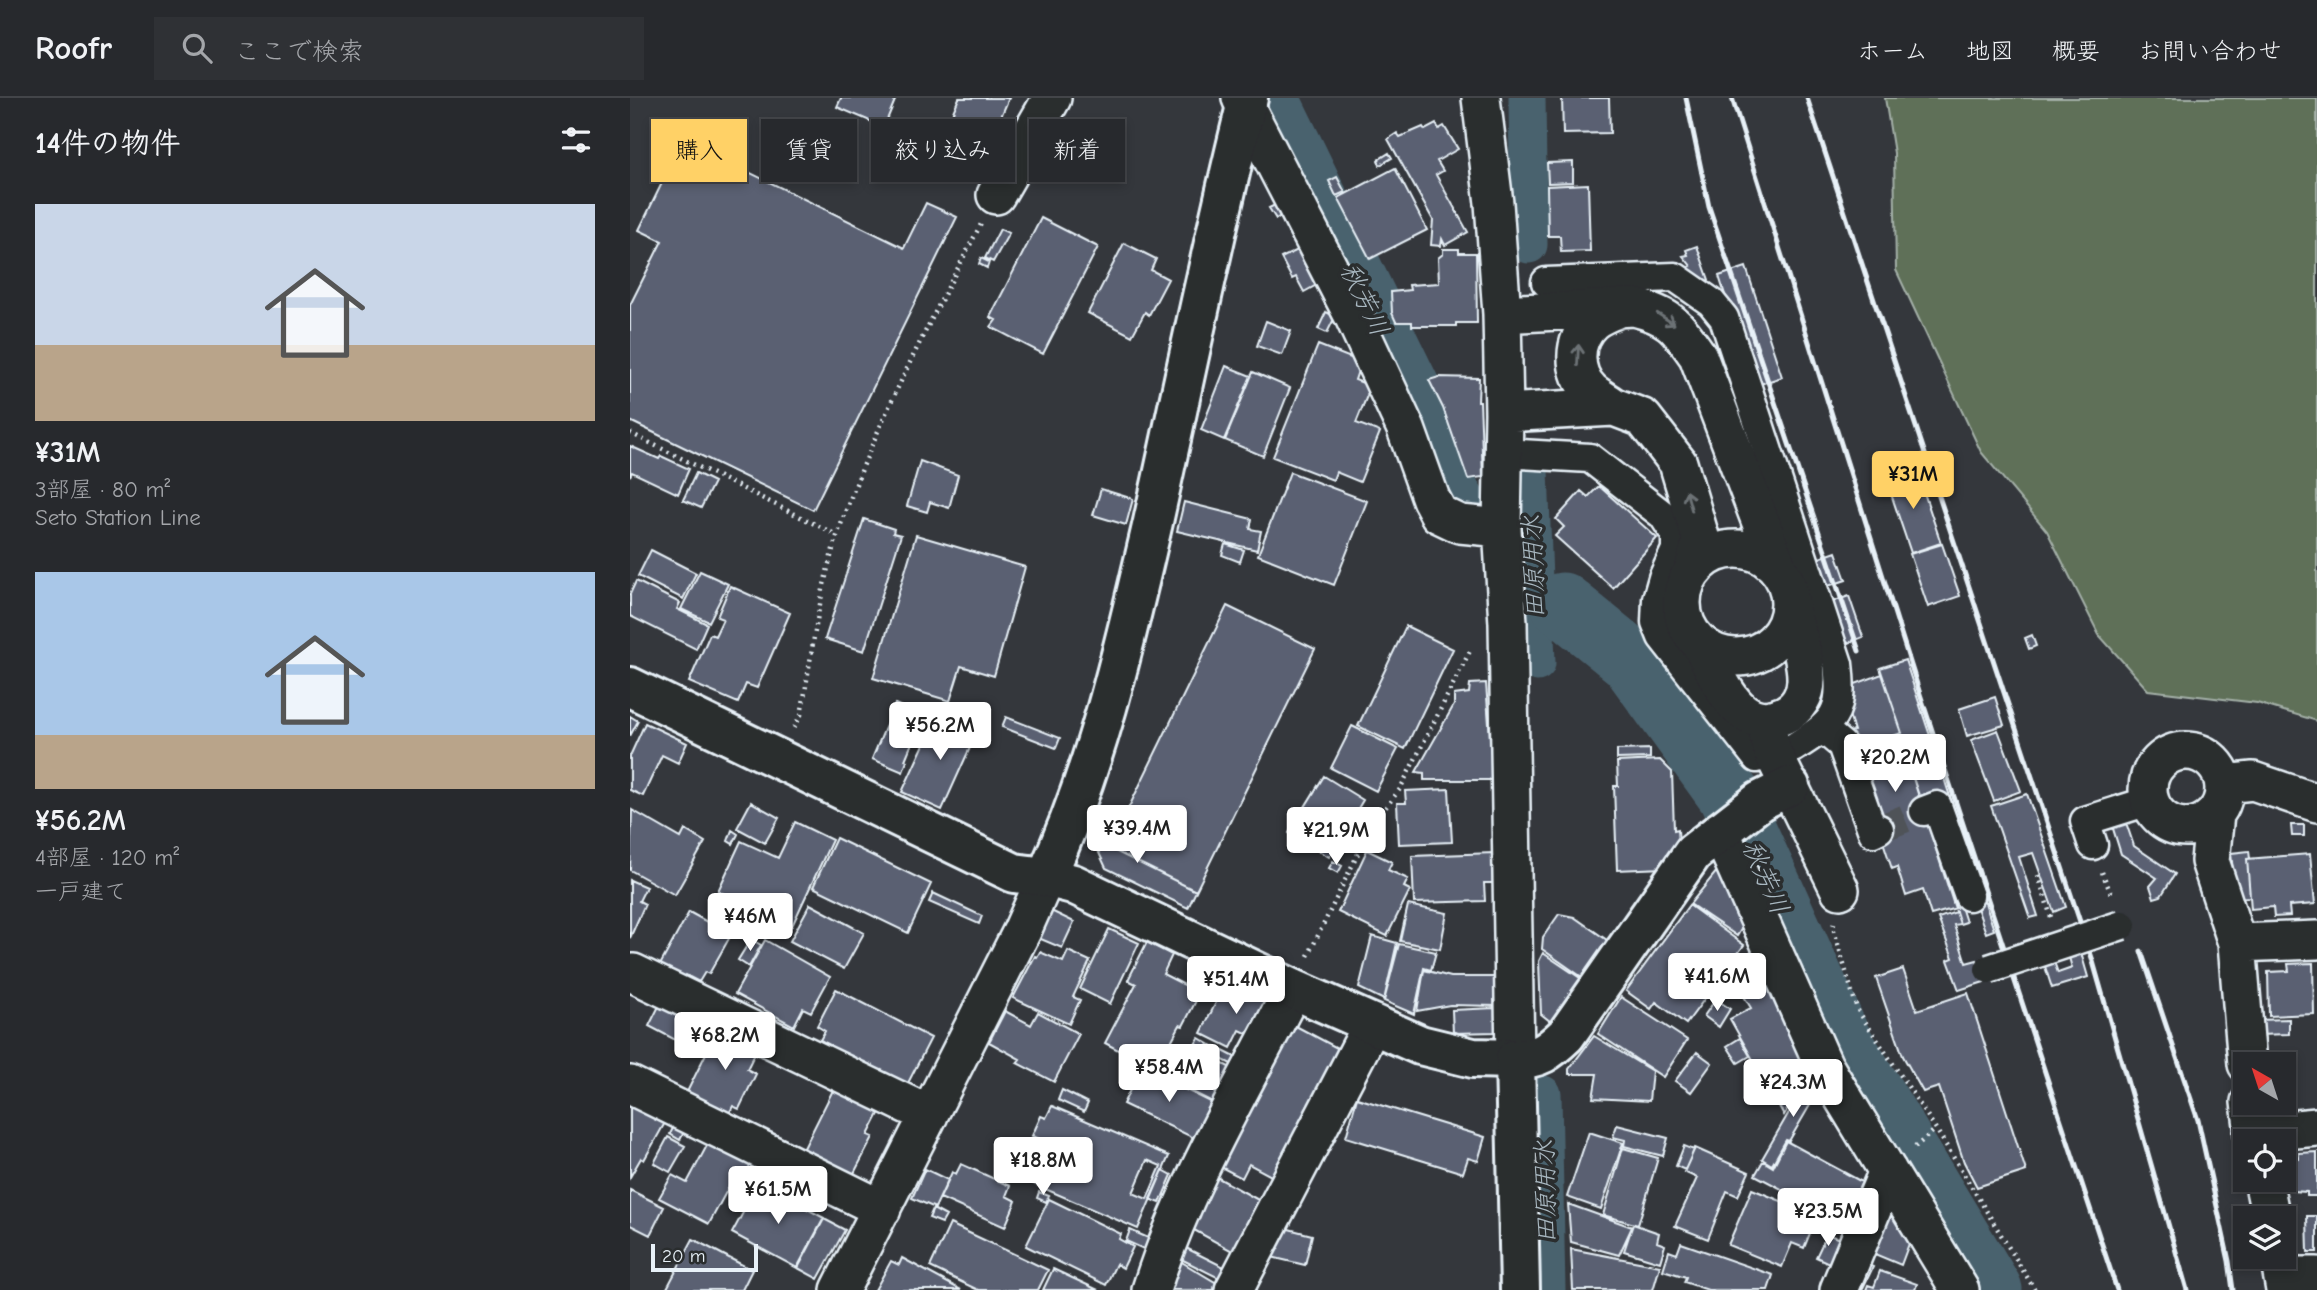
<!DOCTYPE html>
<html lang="ja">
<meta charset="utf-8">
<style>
body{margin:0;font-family:"Comic Neue","Klee One",sans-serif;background:#2f3135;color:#f1f3f6;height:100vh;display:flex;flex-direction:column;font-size:26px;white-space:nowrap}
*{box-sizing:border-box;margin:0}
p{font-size:23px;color:#a4a6aa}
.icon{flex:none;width:38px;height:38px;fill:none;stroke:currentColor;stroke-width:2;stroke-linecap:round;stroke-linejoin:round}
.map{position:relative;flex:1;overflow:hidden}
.panel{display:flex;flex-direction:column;background:#27292d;width:630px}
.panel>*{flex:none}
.hud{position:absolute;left:21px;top:21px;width:665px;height:63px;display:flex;gap:14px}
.needle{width:46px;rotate:321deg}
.tools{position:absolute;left:1603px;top:954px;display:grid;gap:14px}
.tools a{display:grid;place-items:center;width:63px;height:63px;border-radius:0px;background:#27292d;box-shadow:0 4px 10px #0003,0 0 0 2px #434549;font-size:35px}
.scale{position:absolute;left:21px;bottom:18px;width:107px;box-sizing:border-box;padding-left:7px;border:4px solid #e8f1f8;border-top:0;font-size:19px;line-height:24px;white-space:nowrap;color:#e8f1f8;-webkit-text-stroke:5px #2a2d2e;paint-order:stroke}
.price{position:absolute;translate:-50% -60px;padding:0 16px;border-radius:7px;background:#fff;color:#222;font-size:23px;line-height:46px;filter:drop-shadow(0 2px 4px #0008)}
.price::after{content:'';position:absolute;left:50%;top:42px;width:21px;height:16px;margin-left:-10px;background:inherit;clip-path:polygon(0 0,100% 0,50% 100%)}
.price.selected{background:#ffd166;color:#111}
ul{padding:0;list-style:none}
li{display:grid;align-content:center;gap:14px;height:371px;padding:0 35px}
li span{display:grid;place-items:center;height:217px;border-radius:0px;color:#555}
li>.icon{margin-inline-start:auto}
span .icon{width:126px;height:126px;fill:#fffc;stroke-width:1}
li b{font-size:30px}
h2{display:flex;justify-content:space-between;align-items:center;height:84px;padding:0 35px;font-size:30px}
.chip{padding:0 24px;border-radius:0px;background:#27292d;box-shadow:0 4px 10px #0003,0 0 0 2px #434549;font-size:24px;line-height:63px}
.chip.selected{background:#ffd166;color:#111}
header{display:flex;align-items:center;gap:42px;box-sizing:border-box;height:98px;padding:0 35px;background:#27292d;border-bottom:2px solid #434549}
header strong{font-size:33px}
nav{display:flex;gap:38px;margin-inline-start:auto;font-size:24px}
.search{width:490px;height:63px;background:#2f3135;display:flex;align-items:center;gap:18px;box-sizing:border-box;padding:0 24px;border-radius:0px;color:#a4a6aa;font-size:26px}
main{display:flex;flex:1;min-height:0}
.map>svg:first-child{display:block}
</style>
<header>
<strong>Roofr</strong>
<div class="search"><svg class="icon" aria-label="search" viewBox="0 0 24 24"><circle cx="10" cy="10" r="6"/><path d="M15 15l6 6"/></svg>ここで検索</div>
<nav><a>ホーム</a><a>地図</a><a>概要</a><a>お問い合わせ</a></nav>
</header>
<main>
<section class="panel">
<h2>14件の物件<svg class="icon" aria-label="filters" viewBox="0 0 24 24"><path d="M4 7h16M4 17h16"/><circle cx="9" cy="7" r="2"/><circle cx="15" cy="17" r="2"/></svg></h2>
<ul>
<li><span style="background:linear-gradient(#c9d6e8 65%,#b9a48a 0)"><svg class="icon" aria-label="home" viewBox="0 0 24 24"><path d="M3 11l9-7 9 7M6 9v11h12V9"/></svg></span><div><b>¥31M</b><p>3部屋 · 80 m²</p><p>Seto Station Line</p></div></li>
<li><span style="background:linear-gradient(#a9c7e8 75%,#b9a48a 0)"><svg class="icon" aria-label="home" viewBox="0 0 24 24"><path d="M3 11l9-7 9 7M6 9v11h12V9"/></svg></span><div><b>¥56.2M</b><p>4部屋 · 120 m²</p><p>一戸建て</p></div></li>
</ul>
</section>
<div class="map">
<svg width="1687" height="1192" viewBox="0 0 1687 1192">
<rect width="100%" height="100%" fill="#34373c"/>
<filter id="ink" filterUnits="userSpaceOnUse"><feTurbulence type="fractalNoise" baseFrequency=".0143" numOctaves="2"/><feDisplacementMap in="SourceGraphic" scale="14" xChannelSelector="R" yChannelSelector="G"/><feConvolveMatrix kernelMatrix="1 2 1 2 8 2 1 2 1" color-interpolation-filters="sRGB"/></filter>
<g filter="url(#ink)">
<path fill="#5f7059" stroke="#a4b0a8" stroke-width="2" d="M1255,0h432v623l-60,-18 -109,-13 -49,-55 -52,-104 -66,-79 -85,-182 -2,-117z"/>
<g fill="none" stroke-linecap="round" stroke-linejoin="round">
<path stroke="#4a626e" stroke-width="37" d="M897,0l2,147
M900,372l7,193
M913,996l4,196"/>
<path stroke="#4a626e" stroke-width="63" d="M637,0l147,301 28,84 12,20
M932,506l69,56 98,135 111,245 151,250"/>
</g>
<path fill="#5a6072" stroke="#e8f1f8" stroke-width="2" fill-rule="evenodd" d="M211,0h55l-12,29 -47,-20z
M329,0h50l-21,49 -32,-13 4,-8 -11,-5z
M932,0h47l1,35 -47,1z
M806,26l3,5 5,-3 14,23 -21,12 6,10 -7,4 32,57 -23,13 -3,-6 -1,7 -10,-1 2,-25 -45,-81 9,-6 3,4 23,-10 2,3z
M53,42l221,108 22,-45 31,14 -144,293 -183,-89v-116l32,-64 -23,-11z
M759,55l3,5 -12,7 -2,-5z
M943,64v20l-25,1 -1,-20z
M765,70l32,62 -57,29 -32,-61z
M707,79l8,15 -9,4 -7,-15z
M958,86l2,67 -29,1 -1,-16h-12l-1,-50z
M645,107l7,10 -6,4 -7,-11z
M411,120l57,29 -55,107 -52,-27 5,-7 -6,-3z
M370,131l9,4 -16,29 -8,-4z
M494,145l32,16 -5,11 17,9 -19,36 -4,-3 -13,24 -44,-23z
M1067,148l12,34 -10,4 -6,-13 -4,2 -2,-5 4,-2 -8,-10 5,-1 -2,-5z
M672,150l18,35 -16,9 -8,-15 -4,2 -11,-21z
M813,151h16v4h17l1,70h-21v3h-44v-4h-16l-4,-9 -1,-21 19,-2 -1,-5 30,-2 -1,-25 5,-4z
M351,160l8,4 -2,6 -8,-4z
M1116,169l36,110 -28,9 -35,-110z
M696,214l9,5 -8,16 -9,-4z
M636,223l25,10 -9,24 -25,-9z
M688,247l43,17 -6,18 16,6 -15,37 24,9 -20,50 -24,-10 -3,8 -60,-23z
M596,268l25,10 -27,64 -23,-10z
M623,274l37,16 -27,68 -38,-16z
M809,279l40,1 -1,23h2l3,76 -15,2 -25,-71 -14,-28z
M0,348l29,13 2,-3 28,13 -11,25 -46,-22 -2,4z
M290,363l38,14 -9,33 -19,-6 -3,10 -20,-6z
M1286,371l25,74 -30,10 -25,-74z
M660,374l77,29 -33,84 -76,-30z
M66,375l18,9 -13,26 -18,-8z
M969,388l58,52 -44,50 -58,-52 9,-9 -8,-8 25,-28 7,6z
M471,391l32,10 -7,26 -33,-10z
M554,404l68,17 -2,10 11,2 -4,19 -80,-19z
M234,421l30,10 -1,4 8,2 -37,116 -39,-12z
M286,437l109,32 -31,109 -33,-10 -11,35 -77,-23z
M595,446l19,6 -4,12 -18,-7z
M1312,446l18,52 -32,11 -18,-53z
M21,452l45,23 -13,26 -45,-23z
M1206,454l10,28 -18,6 -9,-28z
M70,473l28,13 -19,38 -28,-13z
M6,483l44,22 -3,6 30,15 -11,25 -66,-33v-22z
M100,488l60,27 -33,75 -11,-4 -8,19 -49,-21 21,-48 5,2 8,-17 -6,-2z
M1219,498l14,41 -20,8 -14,-42z
M597,508l88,43 -119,242 -87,-43z
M776,528l47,23 -48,100 -47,-23z
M1402,537l4,11 -7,3 -4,-11z
M1275,562l89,270 -8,3 -20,-56 -13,5 13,40 -6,2 -59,-183 -10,3 -2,-7 13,-4 -22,-65z
M1252,576l20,59 -13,4 2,7 10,-3 55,167 -25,7 -8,-25 -17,6 -9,-29 -5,2 -45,-137 7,-1 -8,-26 7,-3 -6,-15z
M856,585l7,97h-69v-7l-8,-1 38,-67v-10l15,-2 1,-9z
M1365,599l9,28 -37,11 -8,-27z
M265,606l28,12 -18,44 2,1 -4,11 -31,-13z
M308,616l39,18 -35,78 -40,-18z
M0,618l8,5 -8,15z
M376,619l54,21 -4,10 -54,-21z
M15,625l42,20 -9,20 -16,-8 -19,41 -13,-6v-34z
M722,628l46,23 -22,42 -45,-23z
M1368,632l23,61 -27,10 -23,-61z
M1020,651v9l-33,1v-9z
M1030,662l12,12 2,58 4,-1 1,17h-5l1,9 -11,13 -47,2 -3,-84h4l-1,-24z
M694,678l39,24 -34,57 -40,-24z
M819,691l3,53 -53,2 -2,-41h9l-1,-12z
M1397,696l39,113 -12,5 -21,-59 -14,4 19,59 -8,2 -39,-112z
M121,704l28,16 -14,25 -28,-15z
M1489,704l15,44 41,28 -14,22 -7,2 -4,-12 7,-8 -36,-24 -11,-35z
M480,710l15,7 -16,33 87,43 -8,17 -82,-40 -12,-26z
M2,712l49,28 4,-8 20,12 -30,53 -45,-25z
M734,714l5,3 -8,14 -5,-3z
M165,724l37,18 -40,86 -74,-35 23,-50 37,17z
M1661,727h13v11h-12z
M102,732l6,4 -5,10 -5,-3z
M206,740l95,46 -23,49 -95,-46z
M737,752l25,12 -4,8 20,9 -4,8 6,3 -23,46 -49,-24z
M1619,753l1,8h-3l3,38 -14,1 -5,-45z
M864,755l1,30h-11l1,18 -71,2 -2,-47z
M1680,756l5,50 -26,2 1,10 -16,1 -1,-10 -22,2 -4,-50z
M703,763l9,5 -4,7 -9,-5z
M1091,768l27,52 -11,18 -47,-32z
M0,782l16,7 -7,14 6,3 -15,34z
M303,795l49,23 -3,8 -50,-22z
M180,806l54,29 -20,36 -54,-28z
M778,807l39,8 -7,36 -40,-8z
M1059,807l55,40 -58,79 -30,-22 -5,7 -25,-18z
M419,812l25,12 -12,26 -26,-11z
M59,814l42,23 -22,39 -4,-2 -6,10 -13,-7 -2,3 -24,-13z
M1326,814l4,12 -6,1 12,38 11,-3 7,22 -25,8 -11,-30 5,-2 -15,-40z
M929,816l15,3 40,28 -25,37 -47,-33 1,-12z
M479,831l30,14 -29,61 -30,-15z
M742,838l25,7 -13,57 -25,-12z
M121,841l10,6 -12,22 -11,-7z
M1447,841l11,38 -36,11 -14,-43 9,-3 11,31 14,-5 -7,-25z
M135,842l65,37 -19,35 -8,-4 -9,18 -59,-32z
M517,844l25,13 -9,19 37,19 -17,33 -3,-1 -24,45 -51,-27 31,-59 -8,-4z
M769,846l37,8 -5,18 -7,-2 -10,46 -30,-13z
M438,853l22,10 -17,36 7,3 -11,24 -56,-26 22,-42 2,1 3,-5 23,10z
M913,855l46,31 -34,41 -14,-11 -2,-53z
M1683,865l1,51 -45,2 -1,-44 21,-1 -1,-7z
M1134,866l7,19 -11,6 -7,-14z
M1273,871l14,41 51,-17 58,178 -49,16 -13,-25 -25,-75 -16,5 -20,-36 -27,-78z
M794,872l27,7h46v29l-47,-1 -33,6z
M1124,880l6,11 11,-6 41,85 -28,47 -54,-96 21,-11 -9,-15 5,-12z
M596,884l46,22 -15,34 -17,-8 -9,18 -30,-15z
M206,891l95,49 -25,49 -78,-41 2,-1 -10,-5 5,-9 -8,-5z
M991,899l66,43 -24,37 -65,-43z
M1086,901l14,10 -11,18 -15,-11z
M29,908l36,19 -10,20 -36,-19z
M865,910l1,24 -43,1 -1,-23z
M375,913l26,14 7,-13 41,22 -25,48 -37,-19 3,-4 -31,-17z
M1659,921v15l-31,1 -1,-15z
M72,922l13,7 -9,17 -14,-6z
M662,926l49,26 -68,127 -24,-13 -7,14 -25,-13z
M89,929l39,20 -11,22 9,5 -17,35 -6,-3 -4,8 -42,-22z
M964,938l58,35 -3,30 -56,-3 4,-24h-28v-5z
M569,940l10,6 -4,7 -11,-5z
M1110,940l10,18 -12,7 -11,-17z
M581,947l26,13 -4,7 -26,-13z
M565,952l42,21 -17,35 -43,-22z
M1067,954l15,11 -21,29 -16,-11z
M497,957l15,8 -7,12 -14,-7z
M511,970l74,36 -17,36 -75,-36z
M1180,978l13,7 -34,58 -3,-1 -14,25 -10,-6z
M205,988l46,24 -13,25 5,2 -22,42 -50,-25z
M432,992l26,13 -4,9 -26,-12z
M727,1000l128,39 -7,24 -10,-3 -5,15 -117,-36z
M0,1003l36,20 -22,39 -3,-2 -11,19z
M422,1008l117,50 -31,73 -139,-60 11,-25 21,10 7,-16 -6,-2 9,-20 5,2zM517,1062l14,6 -14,33 -14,-6z
M47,1022l10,6 -7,14 -10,-6z
M987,1027l51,13 -5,18 -39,-10 1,-6 -12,-3z
M959,1034l34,11 -22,66 -34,-12z
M38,1039l17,9 -15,26 -16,-9z
M81,1040l46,24 -13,25 -12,-6 -23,43 -50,-26 13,-23 15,8z
M1156,1043l76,41 -20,39 -87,-46 8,-14 10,6z
M1054,1048l10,4 -9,20 -9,-4z
M993,1050l35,10 -20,67 -35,-10z
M1065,1050l54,24 -11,24 -11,-5 -19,48 -33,-13 22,-48 -13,-6z
M1687,1054v44h-10v-4l-14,-1v-10h-10l1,-22h15v-6z
M331,1066l49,22 -4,10 10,5 -11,26 -65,-29 12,-26 4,2z
M295,1071l23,11 -13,28 -23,-10z
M533,1072l9,5 -12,28 -10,-4z
M583,1077l49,27 -28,50 -49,-27z
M129,1085l65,35 -27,50 -65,-35z
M1122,1091l65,27 -13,32 -12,-5 -10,24 -54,-22z
M0,1092l34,17 -14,28 -20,-10z
M409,1094l10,4 -3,6 -9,-4z
M419,1101l72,35 -2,5 14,8 -10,21 -7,-4 -10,21 -80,-39z
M1256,1102l28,30 -13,35 -36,-15z
M938,1106l64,23 -13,28 -48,-13z
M303,1111l13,7 -4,7 -13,-5z
M1677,1118h10v36h-9z
M194,1121l21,11 -27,49 -20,-11z
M320,1126l98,46 -10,20h-60l-48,-23z
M1003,1126l26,9 -2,9 8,3 -5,17 -36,-11z
M647,1128l35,9 -7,30 -34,-8z
M500,1132l23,10 -5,11 -22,-10z
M1197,1136l13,5 -11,24 -13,-6z
M63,1141l59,31 -10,20h-76z
M1051,1145l92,32 -5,15h-60l-24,-8 2,-5 -23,-7 6,-19 8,3z
M548,1146l48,24 -5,11 -48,-24z
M941,1151l89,17 -7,24h-80z
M272,1160l59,32h-86l16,-29 8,4z
M550,1163l40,24 -4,5h-45l3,-6 -6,-3z
M1228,1163l15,6 -11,23 -15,-5z
M423,1171l45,21h-55z
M1250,1173l37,13 -2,6h-49l2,-5 6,2z"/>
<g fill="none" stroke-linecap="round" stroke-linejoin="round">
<path stroke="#4f5358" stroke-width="28" stroke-dasharray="28 14" stroke-linecap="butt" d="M1249,731l45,-18"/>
<defs>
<path id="pedestrian" d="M916,184l129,-5 36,25 13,16 114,346c6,51 -4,58 -45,84
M890,356l70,4 73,57 13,20v15l-13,28 -6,21 -1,23 6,15 95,121
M1193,631l19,16 31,87 6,-3
M1294,713l13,-5 32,90
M1463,747l-8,-24 64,-20"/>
<path id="minor" d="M611,0l112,217 53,114 25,70 8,15 21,10 42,4
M851,0l13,105 8,111 2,99 -2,115 6,95 7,436
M366,97l56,-97
M872,216l132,-7c37,9 43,19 64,49l81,214
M984,309c-7,-5 -16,-10 -23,-16 -19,-18 -19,-51 1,-69 8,-7 20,-11 30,-15
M874,315l110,-6 29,11 35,45 23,77 -7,27
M1052 505a54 54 0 1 1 108 0a54 54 0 1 1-108 0Z
M1070,546c18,32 37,93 84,71 14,-6 22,-21 22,-35 1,-22 -11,-53 -16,-74
M1134,622l9,33 67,137
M1518 691a38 38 0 1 1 76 0a38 38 0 1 1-76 0Z
M1594,686l29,-3 64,22
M1585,716l-5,47 27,82 10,121
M1090,733l104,235 136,224
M1607,845l80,-3
M3,875l296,142
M0,987l252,124
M1620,1004l5,39
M1623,1035l64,-6
M1633,1082l8,38
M1649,1158l6,34
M1653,1178h34
M210,1192l182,-359 24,-54
M521,1192c33,-105 92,-203 142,-301
M604,1192l138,-265
M1209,1192l49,-119"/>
<path id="tertiary" d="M0,589l384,186 32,4 27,7 220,105 127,56 53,13 42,1
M416,779c52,-114 79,-234 107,-355 31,-141 60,-284 95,-424"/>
<path id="secondary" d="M890,1192l-5,-231c25,0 33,-7 51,-24l127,-182 67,-52 30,-15"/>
</defs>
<use href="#pedestrian" stroke="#e8f1f8" stroke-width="33"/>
<use href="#minor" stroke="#e8f1f8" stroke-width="42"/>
<use href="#tertiary" stroke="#e8f1f8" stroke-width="44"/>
<use href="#secondary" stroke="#e8f1f8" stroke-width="44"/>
<path stroke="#e8f1f8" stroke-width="4.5" stroke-dasharray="2 5" stroke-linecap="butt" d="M0,335l207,102
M164,630l7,-13c11,-61 18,-124 37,-182 37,-108 90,-208 143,-309
M1472,774l10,24
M1408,777l13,42
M1204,825l-1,4 24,82 79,120 99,161
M678,858l64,-131 28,-36 71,-140
M1285,1049l21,-18"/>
<use href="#pedestrian" stroke="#2a2d2e" stroke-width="28"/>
<use href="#minor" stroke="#2a2d2e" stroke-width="37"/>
<use href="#tertiary" stroke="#2a2d2e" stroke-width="38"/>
<use href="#secondary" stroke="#2a2d2e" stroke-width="38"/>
<path stroke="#e8f1f8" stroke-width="5" d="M1056,0l23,109 150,444
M1102,0l188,596 197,596
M1177,0l285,860 95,332
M1511,853l57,169 31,141 4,29"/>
<defs>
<path id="pedestrian-bridge" d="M1359,871l133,-44"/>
</defs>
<use href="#pedestrian-bridge" stroke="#e8f1f8" stroke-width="33" stroke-linecap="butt"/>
<use href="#pedestrian-bridge" stroke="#2a2d2e" stroke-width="28"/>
</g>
<defs><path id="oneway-shaft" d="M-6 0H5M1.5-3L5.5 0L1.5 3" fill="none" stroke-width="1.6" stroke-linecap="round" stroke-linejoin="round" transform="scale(1.75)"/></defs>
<g stroke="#6c7275">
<use href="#oneway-shaft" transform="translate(1036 221) rotate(33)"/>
<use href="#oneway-shaft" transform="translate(948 257) rotate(-87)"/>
<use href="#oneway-shaft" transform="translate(1059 403) rotate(-106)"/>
</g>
</g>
<g text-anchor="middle" stroke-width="7" stroke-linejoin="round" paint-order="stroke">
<g font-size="26" font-style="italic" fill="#a9b8c1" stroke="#2a2d2e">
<text transform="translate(735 201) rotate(64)" y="9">秋芳川</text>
<text transform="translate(903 469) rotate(-92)" y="9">田原用水</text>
<text transform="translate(1136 779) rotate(66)" y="9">秋芳川</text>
<text transform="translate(915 1094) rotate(-91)" y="9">田原用水</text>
</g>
</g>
</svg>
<div class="tools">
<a><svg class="needle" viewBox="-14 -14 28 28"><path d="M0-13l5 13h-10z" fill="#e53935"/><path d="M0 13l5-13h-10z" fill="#a4a6aa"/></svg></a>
<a><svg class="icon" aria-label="locate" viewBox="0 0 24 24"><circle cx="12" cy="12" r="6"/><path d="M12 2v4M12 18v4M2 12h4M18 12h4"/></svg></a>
<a><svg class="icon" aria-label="layers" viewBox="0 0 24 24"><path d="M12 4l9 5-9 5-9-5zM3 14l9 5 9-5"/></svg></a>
</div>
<div class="scale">20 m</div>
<b class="price selected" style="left:1283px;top:413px">¥31M</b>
<b class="price" style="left:310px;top:664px">¥56.2M</b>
<b class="price" style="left:1265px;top:696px">¥20.2M</b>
<b class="price" style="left:507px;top:767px">¥39.4M</b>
<b class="price" style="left:706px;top:769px">¥21.9M</b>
<b class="price" style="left:120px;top:855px">¥46M</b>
<b class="price" style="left:1087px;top:915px">¥41.6M</b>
<b class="price" style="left:606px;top:918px">¥51.4M</b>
<b class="price" style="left:95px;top:974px">¥68.2M</b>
<b class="price" style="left:539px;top:1006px">¥58.4M</b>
<b class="price" style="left:1163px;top:1021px">¥24.3M</b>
<b class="price" style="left:413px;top:1099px">¥18.8M</b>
<b class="price" style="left:148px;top:1128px">¥61.5M</b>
<b class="price" style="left:1198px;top:1150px">¥23.5M</b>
<div class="hud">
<a class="chip selected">購入</a>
<a class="chip">賃貸</a>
<a class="chip">絞り込み</a>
<a class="chip">新着</a>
</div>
</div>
</main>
